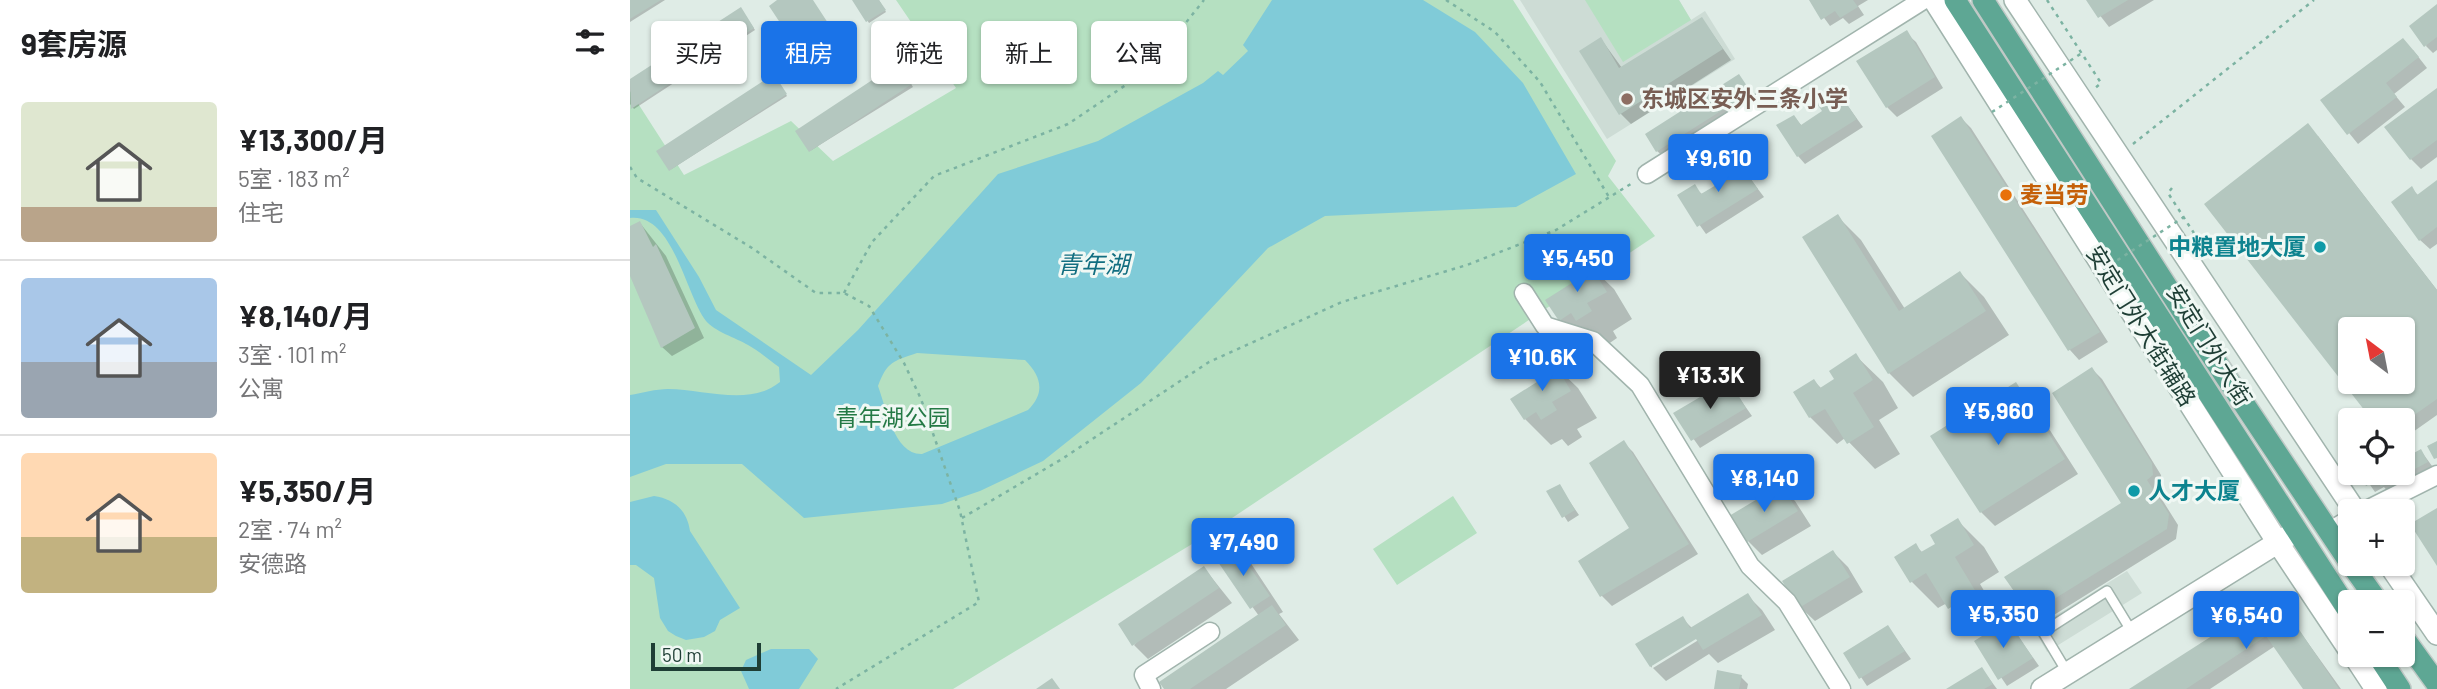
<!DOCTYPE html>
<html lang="zh">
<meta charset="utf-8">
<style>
body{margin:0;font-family:Barlow,"Noto Sans SC",sans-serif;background:#f2f2f2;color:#202124;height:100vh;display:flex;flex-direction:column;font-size:26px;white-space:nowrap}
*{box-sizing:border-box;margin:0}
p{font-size:23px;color:#757577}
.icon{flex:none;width:38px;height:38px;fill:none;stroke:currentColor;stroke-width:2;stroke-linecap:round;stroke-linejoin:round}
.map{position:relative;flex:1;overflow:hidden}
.side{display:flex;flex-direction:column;background:#fff;width:630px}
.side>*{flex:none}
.banner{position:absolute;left:21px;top:21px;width:665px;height:63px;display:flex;gap:14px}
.needle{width:46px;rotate:328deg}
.tools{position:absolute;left:1708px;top:317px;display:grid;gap:14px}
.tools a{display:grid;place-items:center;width:77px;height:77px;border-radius:7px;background:#fff;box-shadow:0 2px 5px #0004;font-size:35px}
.scale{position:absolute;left:21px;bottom:18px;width:110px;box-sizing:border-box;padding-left:7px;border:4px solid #1e3e35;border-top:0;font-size:19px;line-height:24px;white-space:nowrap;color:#1e3e35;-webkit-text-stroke:5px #f0f8f4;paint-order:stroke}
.price{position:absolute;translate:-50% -60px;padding:0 16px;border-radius:7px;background:#1a73e8;color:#fff;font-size:23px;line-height:46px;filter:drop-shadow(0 2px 4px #0008)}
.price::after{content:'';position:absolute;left:50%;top:42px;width:21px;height:16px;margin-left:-10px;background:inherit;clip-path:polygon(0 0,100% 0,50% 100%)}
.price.on{background:#222;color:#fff}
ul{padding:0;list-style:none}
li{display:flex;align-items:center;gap:21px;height:175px;padding:0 21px}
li+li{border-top:2px solid #e0e0e0}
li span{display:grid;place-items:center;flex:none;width:196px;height:140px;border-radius:7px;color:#555}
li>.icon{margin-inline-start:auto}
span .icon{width:84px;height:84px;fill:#fffc;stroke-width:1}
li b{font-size:30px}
h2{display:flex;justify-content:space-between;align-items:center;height:84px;padding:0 21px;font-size:30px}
.pill{padding:0 24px;border-radius:7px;background:#fff;box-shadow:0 2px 5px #0004;font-size:24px;line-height:63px}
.pill.on{background:#1a73e8;color:#fff}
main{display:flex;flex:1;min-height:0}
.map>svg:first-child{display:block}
</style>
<main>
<section class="side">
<h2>9套房源<svg class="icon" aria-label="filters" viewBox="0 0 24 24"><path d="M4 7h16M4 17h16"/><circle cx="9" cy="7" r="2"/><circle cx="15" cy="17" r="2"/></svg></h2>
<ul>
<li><span style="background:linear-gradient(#dfe7d0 75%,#b9a48a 0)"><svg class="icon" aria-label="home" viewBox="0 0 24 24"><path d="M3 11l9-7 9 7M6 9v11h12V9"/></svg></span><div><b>¥13,300/月</b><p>5室 · 183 m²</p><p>住宅</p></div></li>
<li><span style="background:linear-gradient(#a9c7e8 60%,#9aa5b1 0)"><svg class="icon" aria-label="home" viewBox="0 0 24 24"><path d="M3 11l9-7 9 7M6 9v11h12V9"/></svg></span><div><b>¥8,140/月</b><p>3室 · 101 m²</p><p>公寓</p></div></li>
<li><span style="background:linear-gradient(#ffd9b3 60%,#c2b280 0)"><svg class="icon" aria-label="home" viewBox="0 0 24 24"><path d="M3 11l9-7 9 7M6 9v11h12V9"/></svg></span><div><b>¥5,350/月</b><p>2室 · 74 m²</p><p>安德路</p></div></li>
</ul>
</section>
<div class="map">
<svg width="1807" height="689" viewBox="0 0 1807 689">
<rect width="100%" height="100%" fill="#dfece6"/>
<path fill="#cddcd5" d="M890,0h159l12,20 14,-9 30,48 -128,80z
M1497,571l15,22 -95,59 -13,-23z"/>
<path fill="#b5e0c1" d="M266,0h617l103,161 -8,15 47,60 -453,302 -249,151h-323v-598l54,84 107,-54 42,40 123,-73z
M955,0h94l12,20 -68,42z
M823,496l24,37 -80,52 -24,-36z"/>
<path fill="#80cbd8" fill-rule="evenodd" d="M642,0h151l52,32 48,51 53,91 -60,33 -191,9 -57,32 -127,135 -98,78 -63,30 -38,13 -138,14 -62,-54h-76l-36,13v-82c12,-2 26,-6 38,-6 36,0 81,18 112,-7l-1,-15c-10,-7 -20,-16 -31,-22 -12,-7 -34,-14 -42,-24 -21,-28 -33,-108 -76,-103v-8h26l43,67 17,33 95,65 47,-45 140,-156 100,-33 105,-58 15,-12 5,4 25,-24 -5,-6zM287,353l108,7c17,17 20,33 3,50l-106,44c-28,1 -36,-47 -44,-68 9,-24 15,-25 39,-33z
M24,496c20,3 33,14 36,35l50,77 -20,12 -5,11 -11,6 -18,3 -10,-4 -8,-5 -8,-13 -6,-40 -18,-13h-6v-63z
M141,649h38l9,10 -19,30h-50l-8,-18 5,-11z"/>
<path fill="#0003" fill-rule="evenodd" d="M0,0h35l-35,22z
M150,0h31l31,45 -31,20z
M224,0h25l7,12 -17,11z
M1181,0h57l-10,6 6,9 -15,9 -6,-6 -13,8z
M1458,0h66l-45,27z
M1807,7v43l-4,3 -7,-7z
M111,9l14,21 -121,79 -4,-5v-23z
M1072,19l29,41 -100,64 -10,-10 -39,-62 19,-13 21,29z
M1276,33l10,9 27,46 -46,29 -10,-10z
M1783,50l14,18 -33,26 11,13 -47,37 -35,-43z
M270,67l13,20 -103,64z
M1109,76l18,24 -92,58 -8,-7z
M145,78l12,18 -117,74z
M1206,90l27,37 -58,37 -7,-8 -4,-39 8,9 23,-15z
M1807,90v67l-16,12 -10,-10z
M1331,118l10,10 137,214 -29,18 -9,-10 -137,-213z
M1688,136l119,154v125l-34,24v-19h-28l-169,-216zM1720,329h53v53h-53z
M1106,160l28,37 -58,37 -27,-38 15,-9 8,7 23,-13z
M1807,182v62l-7,5 -10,-9 -8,-51 7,7z
M1207,216l24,24 44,69 55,-36 24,24 25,38 -96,62 -24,-24z
M10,223l26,33 38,82 -32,18 -10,-9 -32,-75v-44z
M957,263l27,26 18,30 -19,12 4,7 -13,9h-17l-27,-27z
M1226,356l27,26 15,26 -19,12 21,34 -25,15 -30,-31 -8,6 -27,-27 -15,-24 19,-12 8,8 15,-10z
M921,362l27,26 19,30 -20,11 5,8 -14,9 -6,-7 -11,6 -26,-26z
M1462,369l10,10 59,96 1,10 -6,5 22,35 -2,14 -135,84 -34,-46 116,-73z
M1098,382l24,34 -52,32 -24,-34z
M1385,384l15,15 48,75 -83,52 -14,-14z
M993,442l10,10 65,102 -86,52 -10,-10 -21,-35 50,-33z
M1791,451l14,19 -45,24 -6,-7 -9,5 -14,-20h42v-11z
M929,486l20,29 -11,7 -19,-30z
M1151,487l14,14 16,25 -49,29 -14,-14z
M1327,520l27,27 15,25 -19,12 21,35 -25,15 -29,-31 -9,5 -26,-26 4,-36 7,7 15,-9z
M605,548l15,14 33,50 -4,2 20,26 -73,49h-60l93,-73 -41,-57z
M1203,552l15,15 15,25 -48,29 -15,-14z
M574,568l28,35 -84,56 -14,-14z
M1118,596l14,14 13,20 -57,33 -9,-9 -43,27 -13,-13 52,-32 -2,-3 -51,31v4l-14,-24 44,-26 11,11z
M1645,597l66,92h-36l-30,-43 -65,43h-78z
M1378,622l31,44 -32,20 -30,-44z
M1258,627l23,32 -44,27 -22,-33z
M1352,669l15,20h-48z
M1111,677l7,7 -1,5h-31z"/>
<path fill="#b4c7bf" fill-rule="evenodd" d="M0,0h31l-31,19z
M147,0h36l28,43 -33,22 -39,-59z
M222,0h27l7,10 -20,12z
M1179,0h44l5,7 -18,11 -5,-7 -14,9z
M1456,0h42l-30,18z
M1807,4v33l-13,10 -15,-21z
M111,7l13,21 -123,81 -1,-30z
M1072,17l21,32 -104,66 -40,-64 22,-14 18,31z
M1277,30l28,47 -49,31 -30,-47z
M1773,38l16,19 -33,26 11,14 -50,38 -27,-35z
M268,63l14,21 -103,68 -14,-21z
M144,74l13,20 -118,77 -13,-20z
M1109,74l12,18 -95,60 -11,-18z
M1206,88l21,31 -60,38 -21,-32 18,-10 7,10 21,-14 -7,-10z
M1807,88v52l-27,20 -26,-33z
M1331,116l139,216 -32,19 -137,-215z
M1678,123l129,167v109l-34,24v-3h-31l-168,-216zM1720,329h53v53h-53z
M1106,158l22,31 -61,38 -20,-32 18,-11 6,10 22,-13 -7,-10z
M1807,180v47l-18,14 -28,-39 21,-16 5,9z
M1208,214l61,97 61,-40 26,40 -98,63 -86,-137z
M10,221l13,26 3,-3 39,84 -34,20 -31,-72v-50z
M957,260l20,32 -20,11 5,8 -16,10 -5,-8 -12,8 -14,-21 30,-19 -5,-9z
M1226,353l17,27 -20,13 21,34 -27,17 -22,-35 -16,9 -16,-26 21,-13 6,9 14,-9 -5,-8z
M922,359l19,32 -19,11 5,8 -16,10 -5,-8 -12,8 -14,-21 30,-19 -6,-9z
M1462,367l60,96 1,12 -6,5 22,34 -2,15 -137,85 -26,-37 117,-74 -69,-110z
M1099,380l17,28 -55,33 -18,-28z
M1386,382l49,77 -85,54 -50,-77z
M994,440l65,104 -89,53 -22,-36 51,-33 -40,-65z
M1807,441v17l-3,1 -7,-13z
M1791,449l7,13 -47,25 -4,-7 -11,6 -7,-14h44v-13z
M930,484l15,26 -13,8 -16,-27z
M1151,485l17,26 -51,31 -18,-26z
M1807,508v58l-27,-42z
M1328,518l16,27 -19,12 21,35 -28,17 -22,-36 -16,10 -16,-26 22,-14 5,9 14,-8 -5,-9z
M605,546l35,50 -20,13 -34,-50z
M1203,550l17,27 -51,31 -17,-27z
M574,566l15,22 -87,58 -14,-22z
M1118,593l14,22 -59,35 -7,-11 -46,28 -15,-23 48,-28 7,12z
M1646,595l63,94h-36l-37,-53 -80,53h-57z
M642,605l14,20 -96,64h-26l-5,-7z
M1378,620l25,38 -35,22 -24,-39z
M1258,625l17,26 -46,28 -16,-26z
M1352,667l11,17 -9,5h-38z
M1087,670l25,5 -3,14h-25z
M422,678l8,11h-24z"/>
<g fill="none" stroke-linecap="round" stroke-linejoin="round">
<defs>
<path id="service" d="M1437,672l-24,-40 64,-41 25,41"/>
<path id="minor" d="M1017,174l276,-174
M894,293l21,33 48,15 47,44 110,181 37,36 54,87
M1735,511l72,-36
M1699,532l21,-13
M521,689l-7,-14 66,-43"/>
<path id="tertiary" d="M1304,0l344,543 72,108
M1385,0l340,511
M1759,564l48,70
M1723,654l23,35
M1412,689l248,-154"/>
<path id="primary" d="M1325,0l395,613
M1353,0l209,326 158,237
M1721,564l27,38
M1773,637l34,47
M1747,654l23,35"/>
</defs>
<use href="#service" stroke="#a1b4ad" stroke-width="12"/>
<use href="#minor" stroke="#a1b4ad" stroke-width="21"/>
<use href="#tertiary" stroke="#a1b4ad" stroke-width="24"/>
<use href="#primary" stroke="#c0c9c6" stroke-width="24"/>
<path stroke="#7cb3a2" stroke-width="2.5" stroke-dasharray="3.5 5" stroke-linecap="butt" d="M816,0l49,32 45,50 69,115
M1417,0l54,83 -7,6
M1503,144l181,-144
M0,167l7,11 115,70 64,45h28l25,13 35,57 17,36 39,112 19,91 -143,87
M1542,188l-4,5 33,51 8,-6
M214,293l28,-51 62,-66 134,-52 80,-54 56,-70
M332,518l100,-59 147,-97 133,-60 125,-37 89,-35 78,-48"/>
<use href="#service" stroke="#fff" stroke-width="9"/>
<use href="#minor" stroke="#fff" stroke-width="18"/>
<use href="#tertiary" stroke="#fff" stroke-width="21"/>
<use href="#primary" stroke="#5ea794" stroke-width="21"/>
<path stroke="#7cb3a2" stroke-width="2.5" stroke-dasharray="3.5 5" stroke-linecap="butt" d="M1362,112l90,-59
M1466,274l88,-57"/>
</g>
<circle fill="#8d6e63" stroke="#f0f8f4" stroke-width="2.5" cx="997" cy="99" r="7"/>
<circle fill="#e8710a" stroke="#f0f8f4" stroke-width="2.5" cx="1376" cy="195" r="7"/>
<g fill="#0f9aa8" stroke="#f0f8f4" stroke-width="2.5">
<circle cx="1690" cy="247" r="7"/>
<circle cx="1504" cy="491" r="7"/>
</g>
<g text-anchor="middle" stroke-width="6" stroke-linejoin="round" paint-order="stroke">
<g font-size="23" font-weight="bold" fill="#785e54" stroke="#f0f8f4" text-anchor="start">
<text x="1011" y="107">东城区安外三条小学</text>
</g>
<g font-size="23" font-weight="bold" fill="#c56008" stroke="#f0f8f4" text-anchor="start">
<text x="1390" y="203">麦当劳</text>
</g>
<g font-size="23" font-weight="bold" fill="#0d838f" stroke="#f0f8f4" text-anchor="end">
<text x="1676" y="255">中粮置地大厦</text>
<text x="1518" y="499" text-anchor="start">人才大厦</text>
</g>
<g font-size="23" fill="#1e3e35" stroke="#f0f8f4">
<text transform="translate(1511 326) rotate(58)" y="8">安定门外大街辅路</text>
<text transform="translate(1579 345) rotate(58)" y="8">安定门外大街</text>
</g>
<g font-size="23" fill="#247945" stroke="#f0f8f4">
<text x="263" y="426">青年湖公园</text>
</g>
<g font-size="24" font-style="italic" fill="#126e80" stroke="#f0f8f4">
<text x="463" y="273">青年湖</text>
</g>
</g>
</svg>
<div class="tools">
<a><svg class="needle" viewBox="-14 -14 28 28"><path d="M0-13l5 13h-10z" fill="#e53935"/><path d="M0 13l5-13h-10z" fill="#757577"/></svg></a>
<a><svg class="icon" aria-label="locate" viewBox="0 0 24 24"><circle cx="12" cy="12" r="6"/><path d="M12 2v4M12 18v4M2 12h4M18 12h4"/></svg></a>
<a>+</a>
<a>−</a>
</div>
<div class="scale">50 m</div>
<b class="price" style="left:1088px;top:194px">¥9,610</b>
<b class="price" style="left:947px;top:294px">¥5,450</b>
<b class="price" style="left:912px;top:393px">¥10.6K</b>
<b class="price on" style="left:1080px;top:411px">¥13.3K</b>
<b class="price" style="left:1368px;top:447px">¥5,960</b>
<b class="price" style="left:1134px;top:514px">¥8,140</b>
<b class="price" style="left:613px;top:578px">¥7,490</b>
<b class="price" style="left:1373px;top:650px">¥5,350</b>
<b class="price" style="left:1616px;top:651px">¥6,540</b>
<div class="banner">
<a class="pill">买房</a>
<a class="pill on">租房</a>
<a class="pill">筛选</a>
<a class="pill">新上</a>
<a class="pill">公寓</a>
</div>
</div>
</main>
